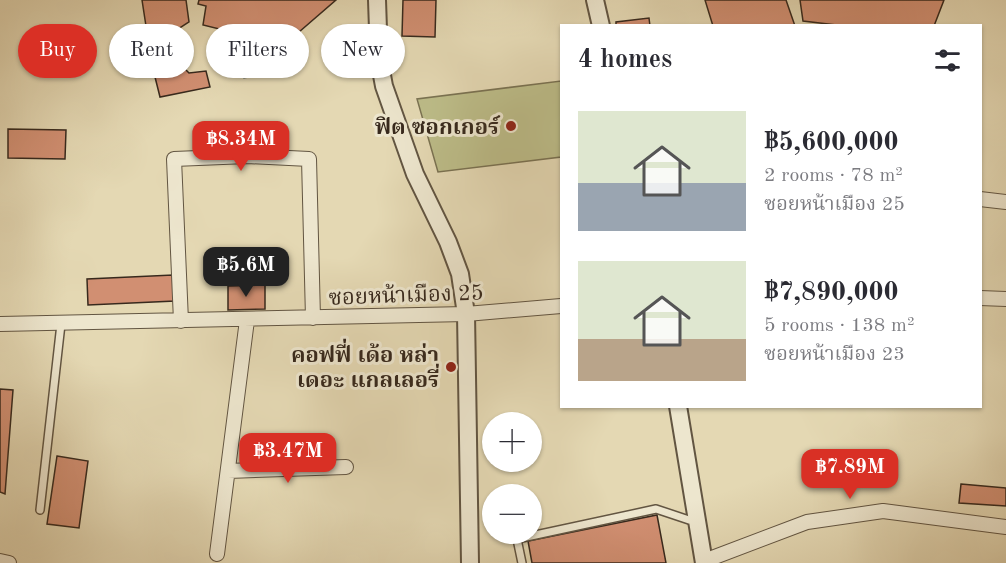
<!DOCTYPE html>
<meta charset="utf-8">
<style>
body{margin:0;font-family:"Old Standard TT","Noto Serif Thai",serif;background:#f7f7f7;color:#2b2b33;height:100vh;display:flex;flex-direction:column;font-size:22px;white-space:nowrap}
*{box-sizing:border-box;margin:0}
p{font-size:20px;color:#7c7c81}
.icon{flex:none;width:33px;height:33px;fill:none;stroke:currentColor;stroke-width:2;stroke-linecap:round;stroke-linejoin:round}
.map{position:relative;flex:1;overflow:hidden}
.side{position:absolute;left:560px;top:24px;width:422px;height:384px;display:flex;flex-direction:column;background:#fff;border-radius:0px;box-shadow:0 2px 4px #0004}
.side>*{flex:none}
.top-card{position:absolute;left:18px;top:24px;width:452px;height:54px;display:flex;gap:12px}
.controls{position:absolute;left:482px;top:412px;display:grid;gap:12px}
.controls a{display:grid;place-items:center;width:60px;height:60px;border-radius:50%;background:#fff;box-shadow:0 2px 4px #0004;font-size:30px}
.price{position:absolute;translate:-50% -51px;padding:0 14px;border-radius:12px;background:#d93025;color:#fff;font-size:20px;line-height:39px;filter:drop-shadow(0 2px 3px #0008)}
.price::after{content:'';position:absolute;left:50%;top:36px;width:18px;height:14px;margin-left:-9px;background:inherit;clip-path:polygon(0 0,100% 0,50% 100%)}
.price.active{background:#222;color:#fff}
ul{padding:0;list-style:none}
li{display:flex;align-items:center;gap:18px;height:150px;padding:0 18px}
li span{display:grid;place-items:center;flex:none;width:168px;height:120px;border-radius:0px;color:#555}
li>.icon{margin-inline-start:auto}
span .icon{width:72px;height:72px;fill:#fffc;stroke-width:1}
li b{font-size:26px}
h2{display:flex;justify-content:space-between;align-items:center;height:72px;padding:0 18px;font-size:26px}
.chip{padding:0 21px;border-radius:27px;background:#fff;box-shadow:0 2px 4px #0004;font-size:21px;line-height:54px}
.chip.active{background:#d93025;color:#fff}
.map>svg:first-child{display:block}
</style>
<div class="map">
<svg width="1006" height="563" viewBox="0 0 1006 563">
<rect width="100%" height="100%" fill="#e4d8b3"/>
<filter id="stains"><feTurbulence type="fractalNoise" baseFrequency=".00333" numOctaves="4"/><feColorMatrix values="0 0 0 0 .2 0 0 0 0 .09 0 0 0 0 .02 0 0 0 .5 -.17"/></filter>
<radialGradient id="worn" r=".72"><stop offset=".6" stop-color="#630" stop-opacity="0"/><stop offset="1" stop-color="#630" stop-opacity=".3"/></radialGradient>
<path fill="#bcbc88" stroke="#7a7252" stroke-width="1.5" d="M561,81v76l-123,15 -21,-73z"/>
<path fill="#9ab7b8" stroke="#727e7a" stroke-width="1.5" d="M231,49l44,7 -10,17 -21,5 -9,-6 -15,-6z"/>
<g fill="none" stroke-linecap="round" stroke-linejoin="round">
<path stroke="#68706a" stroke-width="1.5" d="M235,55l27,5 2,3 -3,5 -16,3 -14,-8z"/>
</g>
<path fill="#d18f72" stroke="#37291d" stroke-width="1.5" d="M142,0h44l3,22 -20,13 -23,-9z
M199,0h137l-52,45 -81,-20 3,-19 -8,-2z
M403,0h33l-1,37 -33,-1z
M705,0h81l9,26h-82z
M800,0h144l-10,26h-89l-42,-5z
M649,18l1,8h-34v-4z
M170,61l11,4 8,8 17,-2 4,16 -50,10 -8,-32z
M8,129l58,1 -1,29 -57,-1z
M173,275l2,26 -87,4 -1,-26z
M265,285v24l-37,1v-24z
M0,389l13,1 -8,104 -5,-2z
M57,456l31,5 -9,67 -32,-4z
M961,484l45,4v18l-47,-3z
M657,515l9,48h-134l-4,-22z"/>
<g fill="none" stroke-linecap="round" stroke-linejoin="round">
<defs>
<path id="service" d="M40,510l21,-186
M522,563l-5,-24 139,-30 33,11 7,-1"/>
<path id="minor" d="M980,199l26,3
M980,298l26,1
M181,321l-7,-162 73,-3 62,3 4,159
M0,324l466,-10 95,-8
M228,471l118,-4
M217,554l30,-234
M0,561l9,2
M704,561l103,-39 76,-11 123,16"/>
<path id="tertiary" d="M377,0l2,59 5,27 31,88 33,68 12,32 6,40 4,249
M595,0l6,26
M678,406l26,157"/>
</defs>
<use href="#service" stroke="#625542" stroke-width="10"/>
<use href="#minor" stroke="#625542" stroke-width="16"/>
<use href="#tertiary" stroke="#625542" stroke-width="20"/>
<use href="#service" stroke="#ede6ce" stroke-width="7"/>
<use href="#minor" stroke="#ede6ce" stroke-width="14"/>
<use href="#tertiary" stroke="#ede6ce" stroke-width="16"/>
</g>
<g fill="#8f2418" stroke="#ede6ce" stroke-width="2">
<circle cx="511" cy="126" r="6"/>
<circle cx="451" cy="367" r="6"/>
</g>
<g text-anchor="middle" stroke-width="6" stroke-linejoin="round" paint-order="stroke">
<g font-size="22" font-weight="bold" fill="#37291d" stroke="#ede6ce" text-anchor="end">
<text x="499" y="134">ฟิต ซอกเกอร์</text>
<text x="439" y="362">คอฟฟี่ เด้อ หล่า<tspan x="439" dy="25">เดอะ แกลเลอรี่</tspan></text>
</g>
<g font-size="22" fill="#37291d" stroke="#ede6ce">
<text transform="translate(406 294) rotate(-2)" y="8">ซอยหน้าเมือง 25</text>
</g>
</g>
<rect width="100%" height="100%" filter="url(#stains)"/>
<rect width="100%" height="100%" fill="url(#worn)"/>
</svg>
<div class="controls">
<a>+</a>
<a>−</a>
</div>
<b class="price" style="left:241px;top:172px">฿8.34M</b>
<b class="price active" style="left:246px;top:298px">฿5.6M</b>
<b class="price" style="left:288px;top:484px">฿3.47M</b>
<b class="price" style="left:850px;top:500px">฿7.89M</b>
<div class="top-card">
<a class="chip active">Buy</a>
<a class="chip">Rent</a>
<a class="chip">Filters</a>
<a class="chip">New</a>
</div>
<section class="side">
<h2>4 homes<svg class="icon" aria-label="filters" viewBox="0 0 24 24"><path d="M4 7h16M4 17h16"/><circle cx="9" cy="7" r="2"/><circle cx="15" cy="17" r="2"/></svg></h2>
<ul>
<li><span style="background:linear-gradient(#dfe7d0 60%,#9aa5b1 0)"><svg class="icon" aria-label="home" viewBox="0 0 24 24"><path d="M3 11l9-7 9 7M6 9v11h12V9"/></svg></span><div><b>฿5,600,000</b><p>2 rooms · 78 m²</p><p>ซอยหน้าเมือง 25</p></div></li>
<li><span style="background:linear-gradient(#dfe7d0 65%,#b9a48a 0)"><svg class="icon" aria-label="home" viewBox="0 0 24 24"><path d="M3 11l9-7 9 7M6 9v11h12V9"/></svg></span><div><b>฿7,890,000</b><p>5 rooms · 138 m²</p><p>ซอยหน้าเมือง 23</p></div></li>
</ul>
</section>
</div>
